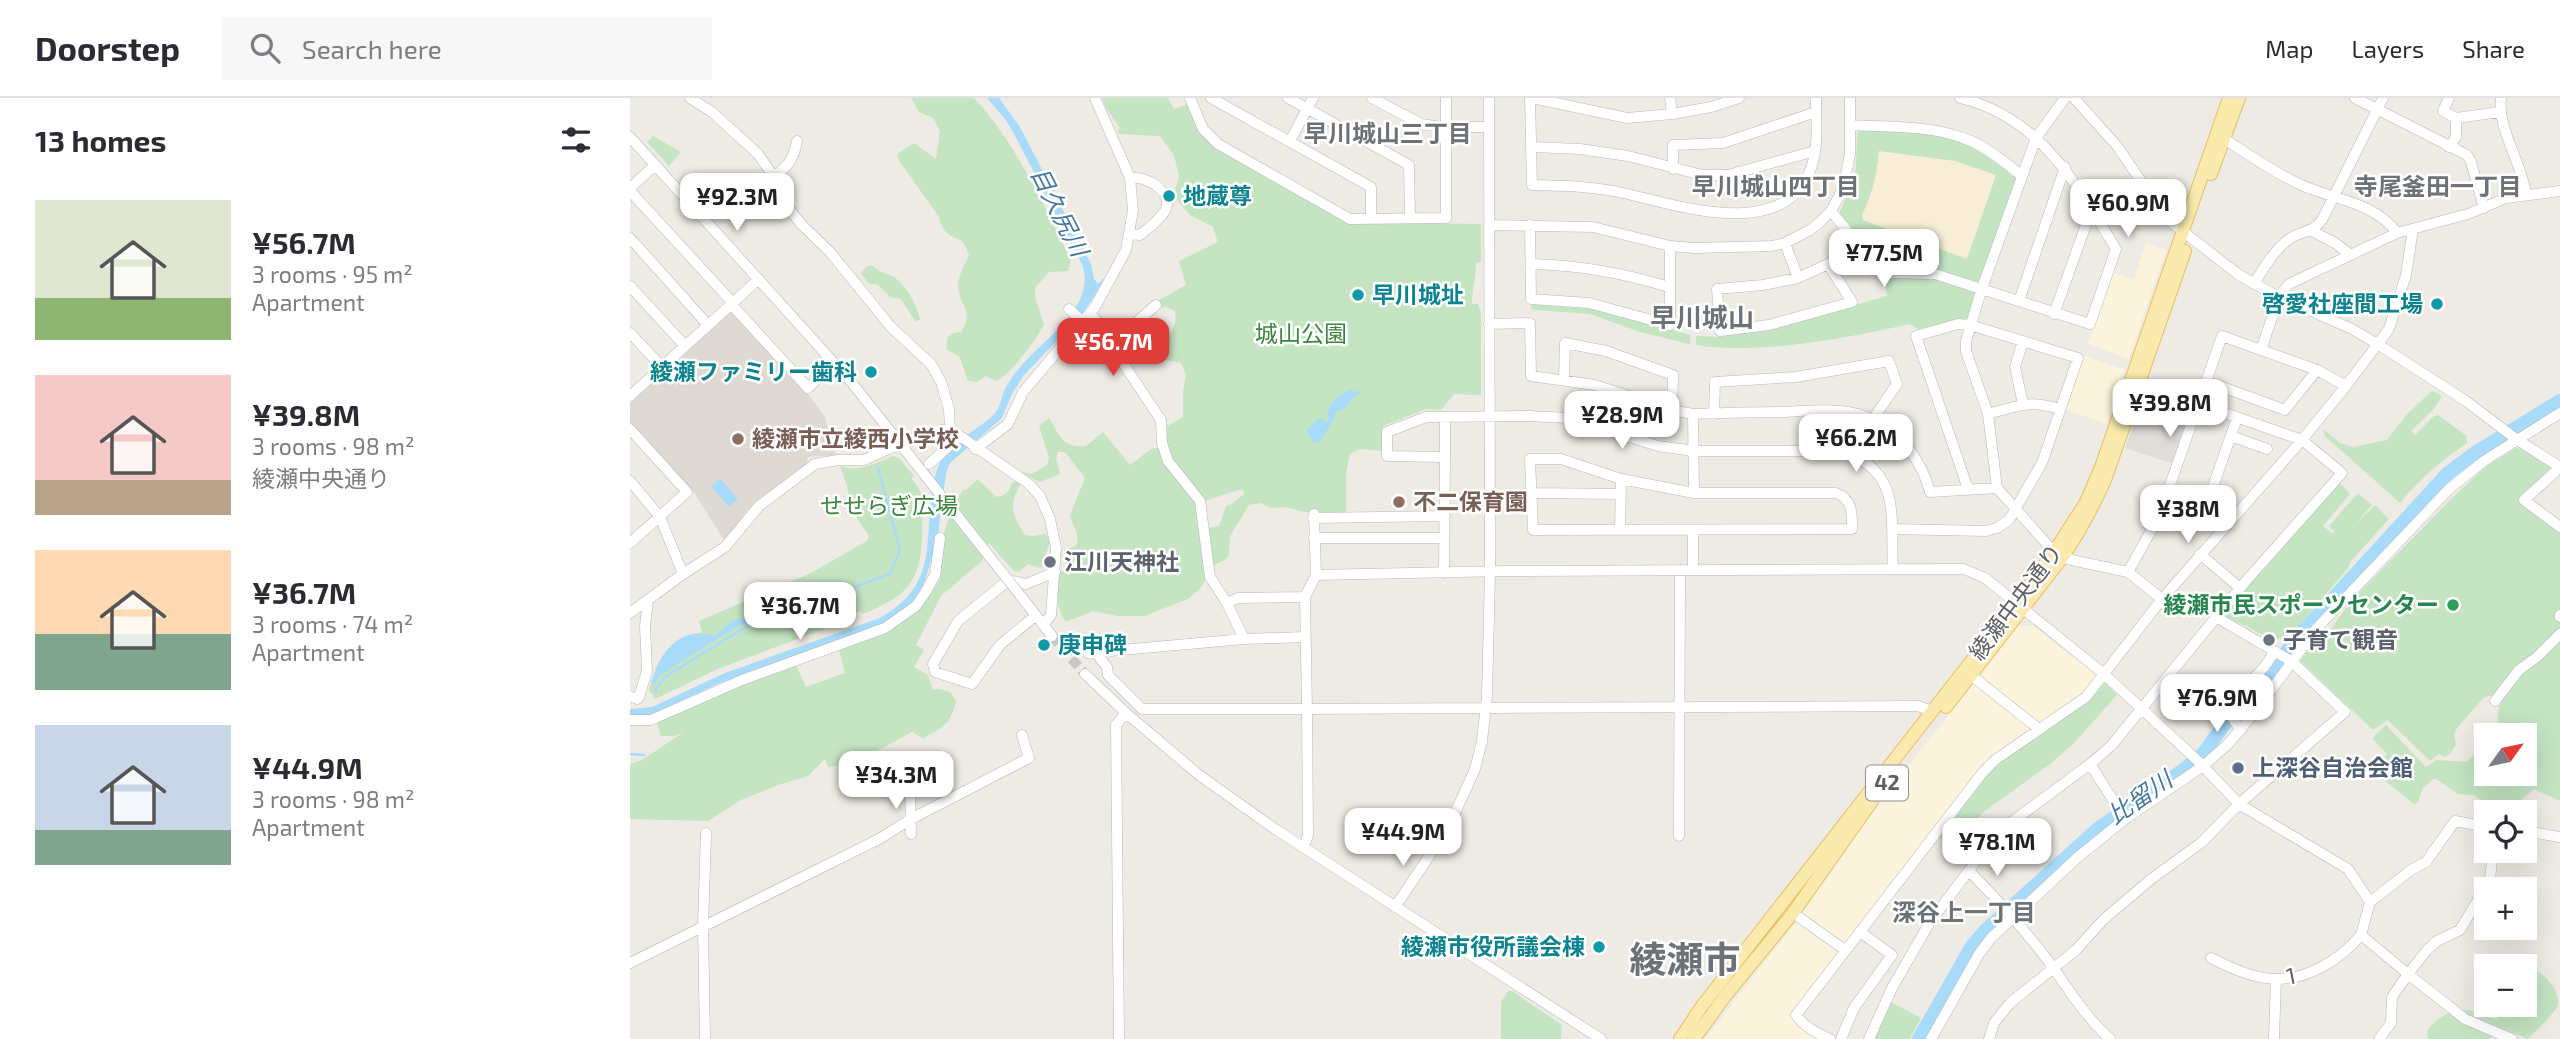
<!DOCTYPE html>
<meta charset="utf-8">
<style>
body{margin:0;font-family:"Exo 2","Noto Sans JP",sans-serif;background:#f7f7f7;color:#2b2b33;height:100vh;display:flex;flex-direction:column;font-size:26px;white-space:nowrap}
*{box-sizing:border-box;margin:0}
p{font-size:23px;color:#7c7c81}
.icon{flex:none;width:38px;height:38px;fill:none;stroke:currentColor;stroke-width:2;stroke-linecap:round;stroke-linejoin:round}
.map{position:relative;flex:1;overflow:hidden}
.details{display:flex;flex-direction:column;background:#fff;width:630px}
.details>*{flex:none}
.needle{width:46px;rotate:57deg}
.buttons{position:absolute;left:1844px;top:625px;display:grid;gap:14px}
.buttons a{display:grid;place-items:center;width:63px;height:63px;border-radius:0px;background:#fff;box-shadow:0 7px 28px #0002;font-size:35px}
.price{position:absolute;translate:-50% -60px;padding:0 16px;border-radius:14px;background:#fff;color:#222;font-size:23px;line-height:46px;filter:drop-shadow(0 2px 4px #0008)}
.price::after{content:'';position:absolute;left:50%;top:42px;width:21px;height:16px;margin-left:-10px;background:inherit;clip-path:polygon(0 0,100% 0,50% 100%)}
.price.on{background:#df3d39;color:#fff}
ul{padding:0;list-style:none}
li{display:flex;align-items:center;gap:21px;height:175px;padding:0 35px}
li span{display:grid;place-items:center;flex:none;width:196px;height:140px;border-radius:0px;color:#555}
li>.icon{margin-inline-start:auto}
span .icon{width:84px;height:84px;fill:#fffc;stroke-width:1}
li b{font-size:30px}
h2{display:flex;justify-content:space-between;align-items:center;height:84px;padding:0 35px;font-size:30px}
header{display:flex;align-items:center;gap:42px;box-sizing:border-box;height:98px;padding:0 35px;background:#fff;border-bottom:2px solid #e1e1e2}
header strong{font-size:33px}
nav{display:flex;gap:38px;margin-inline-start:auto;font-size:24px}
.search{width:490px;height:63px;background:#f7f7f7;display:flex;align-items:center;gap:18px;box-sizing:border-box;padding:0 24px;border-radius:0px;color:#7c7c81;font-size:26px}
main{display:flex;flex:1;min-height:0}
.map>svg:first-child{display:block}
</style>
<header>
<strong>Doorstep</strong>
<div class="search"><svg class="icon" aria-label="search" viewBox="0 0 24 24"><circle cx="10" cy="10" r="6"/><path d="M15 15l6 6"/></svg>Search here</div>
<nav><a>Map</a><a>Layers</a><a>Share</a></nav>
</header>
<main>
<section class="details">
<h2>13 homes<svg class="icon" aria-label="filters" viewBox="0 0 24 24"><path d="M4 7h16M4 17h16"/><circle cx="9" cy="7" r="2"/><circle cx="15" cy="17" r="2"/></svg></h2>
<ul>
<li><span style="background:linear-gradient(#dfe7d0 70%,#8fb573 0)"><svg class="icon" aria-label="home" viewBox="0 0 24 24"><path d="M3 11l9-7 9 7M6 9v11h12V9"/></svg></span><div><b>¥56.7M</b><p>3 rooms · 95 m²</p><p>Apartment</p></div></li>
<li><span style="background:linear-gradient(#f6c9c9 75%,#b9a48a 0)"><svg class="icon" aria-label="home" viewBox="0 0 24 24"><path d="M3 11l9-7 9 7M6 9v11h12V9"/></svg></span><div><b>¥39.8M</b><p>3 rooms · 98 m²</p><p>綾瀬中央通り</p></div></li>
<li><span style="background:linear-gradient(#ffd9b3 60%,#7fa58c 0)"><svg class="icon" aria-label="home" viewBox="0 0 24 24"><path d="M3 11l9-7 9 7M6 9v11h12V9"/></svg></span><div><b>¥36.7M</b><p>3 rooms · 74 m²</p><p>Apartment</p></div></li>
<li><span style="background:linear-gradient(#c9d6e8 75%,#7fa58c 0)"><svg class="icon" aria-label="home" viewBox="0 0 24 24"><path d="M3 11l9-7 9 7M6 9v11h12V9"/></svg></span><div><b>¥44.9M</b><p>3 rooms · 98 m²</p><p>Apartment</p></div></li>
</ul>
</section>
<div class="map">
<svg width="1930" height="941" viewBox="0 0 1930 941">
<rect width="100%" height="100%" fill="#eeebe4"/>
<path fill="#fcf3dc" d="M1516,145l20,7 -37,109 -41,-15 24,-72 22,8z
M1453,258l42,14 -18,54 -43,-15z
M1402,527l62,48 2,5 -23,23 -82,59 -194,255 33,24h-125l93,-120 86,-122 97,-123 37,-47z"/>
<path fill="#e0ddd9" d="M1518,292l43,16 2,3 -19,55 -49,-16 20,-56z"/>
<path fill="#dedad3" d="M102,213l75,81 18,25 11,38 -28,2 -2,8 -59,45 -17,25 -6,5 -31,-49 -63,-68v-20z"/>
<path fill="#c4e4c2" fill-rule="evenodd" d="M281,0h63c40,42 71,109 97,162l-3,11 -19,1 -14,16 1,13 8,23c-6,14 -34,51 -48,57l-10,-5 -10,6 -8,-1 -9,-25 -12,-6c-2,-12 2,-18 14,-18 13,-21 0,-24 -3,-44 -1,-10 7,-24 11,-33 -7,-19 -7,-12 -21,-21 -5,-3 -8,-12 -9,-17l-41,-58 -1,-5 17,-11 22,16 4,-28 -7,-13 -14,-6z
M472,0h66l6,11 14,-5 12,26 150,92 131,2v38l-5,1c0,14 -4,26 -4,41h6l3,8v83l-27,-1 -13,16 -15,-1 -43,17 -1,25 -22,-2 -10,5 -4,19v39h-40l-22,-5 -13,1 -11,-5 -11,2 -19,31 -1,19 -4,5 -9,4 -17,26 -11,9 -44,17h-26l-25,-5 -27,11c-9,-11 -13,-37 -7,-50l8,-2 -3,-20 12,-4c5,-15 -4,-18 -6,-31l15,-37 -20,-26h-7l-2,7 4,15 -20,8 -20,-10 12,2 15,-9 2,-7 -10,-32 10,-8c11,18 13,30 37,28l17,-14 27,33 21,-16 6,-1 11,8 -4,-28 19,-11v-25l3,-17 -5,-12 -27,-5 -2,-3c10,-15 27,-23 23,-44l-9,-4 -9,1 -3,-5 32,-18 -7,-24 39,-19 -5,-15 -23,-12 -14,-16 -2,-5 5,-18 -5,-21 -14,-19 -41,-2 -2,-4 3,-2 -14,-20zM609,392l5,1v3l-11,9 -7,3 -7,20 -18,3 3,-28z
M1228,30c31,3 69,1 98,12 22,8 41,24 60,38l-35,103 -4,3 -9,34 -50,11 -8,-5c-62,14 -151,31 -214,21v-9l22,1 70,-13 99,-28 -4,-27 -44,-55 16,-39z
M23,38l28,16 -12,14 -22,-24z
M237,168h6c9,9 17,7 25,14 10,9 20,27 22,40l-5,1 -14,-22 -11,-2 -13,-13h-8l-8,-11z
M902,204l67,7 91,26v9l-50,-12 -50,-18 -55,-4 -4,-1z
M1802,293l10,5 -8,13 -23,22 4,4 19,-19 4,-1 29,21v7c-25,17 -48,36 -67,60l-75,-67 -2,-7 17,14 13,4 34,-7 21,-27z
M1886,350l7,1 28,19v5l-31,26 40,30v81l-5,4 5,9v9l-64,63 -12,2 -27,31 -3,7 2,10 -7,10 -5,2 -5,-3 -9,7 -42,-41 -15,10 -73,-69 8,-11 23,-21 19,-27 98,-100 35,-33z
M263,358l6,2 14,17 -1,4c17,23 9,20 10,45 1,52 -10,72 -60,90l-1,-3 -11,4v4l-130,49 -65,31 -6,-9c10,-34 17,-48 53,-58l-3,-11 112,-48 56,-32 2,-5 -19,-28 -2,-19 -8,-23c17,7 37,-3 53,-10z
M348,381l18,18c10,-2 13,-4 16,-14l5,-2 4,3c-13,20 -9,32 4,51l9,1 12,-2 4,8 -9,26 -13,-4 -9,8 -6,-2 -24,-27 -7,18 -41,35 -25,49 8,5 -10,17 14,8 5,15 6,-1 11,3 6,9c-3,12 -7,22 -18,29 -7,4 -9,3 -14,9l-12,-7 -55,30 -29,5 -3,-8 -17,17 -30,9 -37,15 -33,21 -78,-2v-55l12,-4 42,-28 -10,4h-13l-5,-15 64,-29 75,-29 11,24 39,-14 -6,-23 59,-25 28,-24 14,-21 -2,-25 12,-43 12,-21 5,-2z
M1709,384l11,12 -27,32 9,7 3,-1 -6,-6 29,-33 14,12 -18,21 21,-21 14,14 -38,42 -3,7 -58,68c-14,7 -33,-2 -44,-11l-1,1 -19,-9 -1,-5z
M1930,541v162l-26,-12 -28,23h-19l-2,3 -2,-13 -9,-7 -16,-1 -22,-15h-3l-10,9 -5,14 -4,2 -41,-33 14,-17 -15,-16 14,-13 40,42 11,-7 29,2 21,-20v32h38v-39h-31c6,-11 2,-21 6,-32 8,-28 39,-47 60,-64z
M1475,585l12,12 -44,49 -23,20 -68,49 -29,36 -15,-13 52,-67z
M1879,857c18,8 51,25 49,50 -6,12 -21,24 -30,34l-26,-10 -13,10h-61l-1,-8c11,-15 30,-26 49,-19 8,3 12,6 21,7l3,-4 -5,-10 30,-1v-38h-33l9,-8z
M878,893h4l50,34 -1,14h-60v-37z
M1259,903l32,17 -11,21h-38z"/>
<path fill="#f8eed5" d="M1249,53l76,10 41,14 -29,84 -104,-39 -1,-5c10,-21 15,-40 17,-64z"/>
<path fill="#a8dbfa" d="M357,0h12l21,29 71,137 3,15 4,5 7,-7 -2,5 -22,34 -57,59 -11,17 -12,27 -51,44 -4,10 -9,69 -15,48 -11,13 -28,22 -166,59 -67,32 -20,1v-8l22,-2 73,-34 155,-55c59,-34 43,-73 53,-129 2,-13 4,-24 12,-35 13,-16 36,-26 50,-41 6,-7 6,-16 10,-24 3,-6 8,-13 12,-18 23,-31 81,-63 65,-107l-69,-132 -8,-13z
M720,291l3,3 7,-1v3l-6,2 -8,12 -11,4v6l-15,23 -6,2 -8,-12 13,-13 8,4 2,-3 -2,-8 7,-11z
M90,380l18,21 -9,8 -18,-21z
M209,489v3l-103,37 -74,47 -8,10 -3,-1c9,-30 28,-58 64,-47l17,-15 26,-7 33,-17z"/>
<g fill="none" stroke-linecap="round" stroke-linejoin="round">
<path stroke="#a8dbfa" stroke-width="2.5" d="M26,594v-4l9,-11 77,-48 148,-55 10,-24 -22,-82
M0,656l14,1"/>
<path stroke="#a8dbfa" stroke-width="14" d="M1289,941l53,-93 13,-15 114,-103 83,-57 21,-17 23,-32 39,-42 33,-43 150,-164 27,-20 85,-52"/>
<path stroke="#cac8c4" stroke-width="10" stroke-dasharray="10 5" stroke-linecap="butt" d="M422,538l33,38"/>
<defs>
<path id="minor" d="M60,0l22,14 46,42 16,23 16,33 11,14 29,28 61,75 40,37 10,18 8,27 1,22
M560,0l13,31 15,15 132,75 96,-1v-120
M581,0l160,89v32
M658,0l121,67 1,53
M742,0l49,26 21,3h47
M900,0l2,87c31,1 61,1 91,8 54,12 162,50 188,-25 8,-21 5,-48 5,-70
M902,0l95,20 45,-4
M1040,0l2,16 39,-7 28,-9
M1444,0l43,48 50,73 72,56 40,22 73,32 27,16 87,56 50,38 44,28
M1725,0l112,57 4,7 13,46
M1819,0l-6,13 13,7 44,-6
M1871,0c-4,29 21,66 25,96
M1220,27c37,2 81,0 116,14 21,8 38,23 55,36
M0,39l222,246 72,91
M1593,40c24,16 49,33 74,45 35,17 77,18 100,50
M660,43l23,-43
M902,49l48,2 48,7 74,19h26l87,-24
M1819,49l7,-10v-19
M1043,71v-24l50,-2 93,-31
M144,79c14,-11 20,-18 23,-36
M500,80c16,-3 45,14 35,33 -6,9 -17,18 -25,24l-9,-1
M0,90l25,-23
M0,93l103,112
M1201,113l51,62 53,1 155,50 26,-75c-39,-65 -76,-132 -156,-151
M859,127l104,2 77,19 24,2 78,-2 13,-3 25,-13 9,-7 12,-12 12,-22 7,-35v-56
M900,127l1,74 58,4 81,22v-79
M1682,133l23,12 16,12
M0,140l78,87
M1155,145l13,35 30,-14 30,-22
M902,166c48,1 91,9 137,23
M1168,180l-35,7 -46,4 3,42 49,-6 83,-23 -24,-38
M1624,186c9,-15 20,-34 35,-45 13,-9 22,-5 33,-19l61,-122
M0,188l55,60
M1389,203l46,-134
M101,206l77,84 26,-25
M439,211l14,13
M460,216l26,26 -3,8 48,72 1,23 6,18 32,40 10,76 17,26 17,36
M1424,216l38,-106
M859,226l41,-1 1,53 64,9 77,25 21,4c31,-1 62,-2 92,-2 18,-1 37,-3 55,-1 46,4 78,38 90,81l67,-4
M0,235l32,34
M486,242l40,-35
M1393,243l-8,26 8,37
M1631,252l18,-53 10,-13 108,-51 71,-19 38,-16 54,-7
M934,281l1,-36 41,8 67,24 -1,35
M1576,283l79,29 32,-40
M0,298l129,-117
M1063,316l1,79
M1084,316l1,-32 81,-5 93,-16 8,23 -24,35
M1358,316c32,-9 40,-14 72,-5
M0,331l57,63 -57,51
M1601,338l36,13
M345,351l33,-25 15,-32 72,-85 31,-57 7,-40 -3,-32 -35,-80
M815,359v-39
M900,361h31l60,20 73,14h142c17,7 16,20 16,36l-319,1z
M299,366l31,-28
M1929,368l-4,6 -31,28 36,27
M0,383l30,36 23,57
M1539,390l39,13 29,-83
M902,395l88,1
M683,420l132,-2
M1262,431l94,2 11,-3 12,-8 33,-57 36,-105 -108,-33 -12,-1 -42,12 52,153
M990,432l1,-51
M1063,432v40
M684,440h130
M1424,454l-57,-64 -9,-74 -22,-63v-10l16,-53 54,-150 29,-40
M1570,456l40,34
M1432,460l66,14 34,27
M1498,474l25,-45 16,-39 53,-152 95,34 29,16
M814,475l1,-116 -58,-1v-24l39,-15 103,-1 40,2 89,28 36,5h146c63,19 50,66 53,118
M686,477l190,-4 458,-2 21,9 119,96 95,88 40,42 109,65 22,33
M390,497l32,41
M597,505l11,-5 67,-1
M0,515l53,-39 42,-27 34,-41 56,-42 23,-4h26l56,-25 22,-5 18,6 69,48 11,12 10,23 6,29 -5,67 -8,10
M1930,517v2
M405,518l-35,29 -28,39 -37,-12 -2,-8 25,-43 47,-38 7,-2 14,3 29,-12
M458,555l156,-14 61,-2
M466,555l11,14 1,8 34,34h165l-2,-112 11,-22 -2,-61
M455,576l41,39 73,62 76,54 326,210
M1342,578l67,53
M0,598l7,3 2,-2 8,-26 -2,-45 3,-26
M1865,603l24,-31 18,-13 23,-23
M862,610l426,-2 14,5
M0,622h21l91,-40 143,-52 31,-22 9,-13 10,-18 5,-37
M1611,632l-15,-21 39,-43 10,-15
M1460,666l35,55
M280,689l1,47
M821,724l24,-53 7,-28 5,-44 3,-125 -1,-474
M1857,729l-32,-6 -29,41 -15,8 -41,32 -9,33 47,39 19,-24 10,-9 23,-11 30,-50 3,-30
M1895,733l35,6
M1049,738l1,-266
M674,749l4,-12 -1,-126 179,-1
M1340,774c28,28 54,57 79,90 21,29 34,52 61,77
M765,809l59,-88
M1163,815l52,37
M1581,860c20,10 41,20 64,21 33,1 66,-20 86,-44
M0,865l249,-124 32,-20 118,-61 -7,-23
M75,941l-2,-113 3,-93
M489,941l-3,-314 10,-12
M1200,941c-12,-5 -27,-13 -34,-24l187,-243 12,-12 91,-63 76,-98 140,-159 44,-54 43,-57 17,-54 7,-46
M1211,941l13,-31 38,-53 -32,-23
M1239,941l23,-51 38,-66 62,-82 9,-10 89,-66 21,-18 134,-164 97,-109 -40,-33 -163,-57
M1301,941l48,-85 12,-16 87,-81 47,-38 78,-53 24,-21 28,-33 62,-84 132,-139 35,-28 76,-48
M1359,941l5,-16 16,-20 66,-53 27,-30 47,-40 52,-38 37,-38 106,-92 -54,-51 -75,-44
M1644,941l2,-60
M1749,941l12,-16 1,-26 16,-23 57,45 47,20"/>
<path id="major" d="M1581,76l28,-76
M1316,609l116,-149c17,-25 31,-51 43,-78l80,-229
M1050,941l22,-33 292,-374 60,-80 32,-50 15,-35 128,-369
M1064,941l32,-44 67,-82 79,-112"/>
</defs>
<use href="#minor" stroke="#b5b7bb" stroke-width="11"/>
<use href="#major" stroke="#e9bc62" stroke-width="14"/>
<use href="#minor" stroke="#fff" stroke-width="10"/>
<use href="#major" stroke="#faeaad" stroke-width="12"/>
<defs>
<path id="minor-bridge" d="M294,376l96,121"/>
</defs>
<use href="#minor-bridge" stroke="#b5b7bb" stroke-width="11" stroke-linecap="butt"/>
<use href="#minor-bridge" stroke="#fff" stroke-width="10"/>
</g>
<g fill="#0f9aa8" stroke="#fff" stroke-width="2.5">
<circle cx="539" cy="98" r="7"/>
<circle cx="728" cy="197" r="7"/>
<circle cx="1807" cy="206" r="7"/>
<circle cx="241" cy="274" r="7"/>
<circle cx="414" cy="547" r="7"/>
<circle cx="969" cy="849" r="7"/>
</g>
<g fill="#8d6e63" stroke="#fff" stroke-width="2.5">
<circle cx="108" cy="341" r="7"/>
<circle cx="769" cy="404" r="7"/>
</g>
<g fill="#6b7280" stroke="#fff" stroke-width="2.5">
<circle cx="420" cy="464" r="7"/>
<circle cx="1639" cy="542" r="7"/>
</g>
<circle fill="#2e9e5b" stroke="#fff" stroke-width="2.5" cx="1823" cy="507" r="7"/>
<circle fill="#5c6f8a" stroke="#fff" stroke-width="2.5" cx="1608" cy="670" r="7"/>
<g text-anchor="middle" stroke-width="5" stroke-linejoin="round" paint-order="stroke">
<rect fill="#fff" stroke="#8d9092" stroke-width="2" x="1236" y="667.5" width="42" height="35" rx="5"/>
<g font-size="21" font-weight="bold" fill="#5c6064">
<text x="1257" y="692">42</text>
</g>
<g font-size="23" font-weight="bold" fill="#0d838f" stroke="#fff" text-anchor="start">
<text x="553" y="106">地蔵尊</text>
<text x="742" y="205">早川城址</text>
<text x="1793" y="214" text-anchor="end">啓愛社座間工場</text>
<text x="227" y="282" text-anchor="end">綾瀬ファミリー歯科</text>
<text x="428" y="555">庚申碑</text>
<text x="955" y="857" text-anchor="end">綾瀬市役所議会棟</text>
</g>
<g font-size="23" fill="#3b853b" stroke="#fff">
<text x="671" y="244">城山公園</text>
<text x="259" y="416">せせらぎ広場</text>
</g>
<g font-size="23" font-weight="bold" fill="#785e54" stroke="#fff" text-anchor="start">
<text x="122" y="349">綾瀬市立綾西小学校</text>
<text x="783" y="412">不二保育園</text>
</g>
<g font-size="23" font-weight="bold" fill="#5b616d" stroke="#fff" text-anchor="start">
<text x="434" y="472">江川天神社</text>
<text x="1653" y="550">子育て観音</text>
</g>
<g font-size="23" fill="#5c6064" stroke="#fff">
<text transform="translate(1386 504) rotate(-53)" y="8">綾瀬中央通り</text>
<text transform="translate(1661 878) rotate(-11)" y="8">1</text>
</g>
<g font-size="23" font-weight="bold" fill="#27864d" stroke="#fff" text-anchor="end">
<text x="1809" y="515">綾瀬市民スポーツセンター</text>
</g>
<g font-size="23" font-weight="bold" fill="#4e5e75" stroke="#fff" text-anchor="start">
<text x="1622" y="678">上深谷自治会館</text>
</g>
<g font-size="24" font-weight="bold" fill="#6d7276" stroke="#fff">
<text x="758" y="44">早川城山三丁目</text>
<text x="1146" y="97">早川城山四丁目</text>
<text x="1808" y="97">寺尾釜田一丁目</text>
<text x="1334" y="823">深谷上一丁目</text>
</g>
<g font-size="24" font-style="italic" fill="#4377a3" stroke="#fff">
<text transform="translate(429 114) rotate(63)" y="8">目久尻川</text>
<text transform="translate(1510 700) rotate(-35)" y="8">比留川</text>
</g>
<g font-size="26" font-weight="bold" fill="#6d7276" stroke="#fff">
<text x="1072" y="229">早川城山</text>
</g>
<g font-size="37" font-weight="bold" fill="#6d7276" stroke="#fff">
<text x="1055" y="875">綾瀬市</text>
</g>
</g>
</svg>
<div class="buttons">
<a><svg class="needle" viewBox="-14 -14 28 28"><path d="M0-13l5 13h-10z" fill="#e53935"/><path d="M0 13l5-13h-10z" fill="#7c7c81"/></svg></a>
<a><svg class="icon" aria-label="locate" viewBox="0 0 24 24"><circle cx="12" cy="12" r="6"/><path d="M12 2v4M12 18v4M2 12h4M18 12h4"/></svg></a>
<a>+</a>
<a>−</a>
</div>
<b class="price" style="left:107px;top:135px">¥92.3M</b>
<b class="price" style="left:1498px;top:141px">¥60.9M</b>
<b class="price" style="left:1254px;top:191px">¥77.5M</b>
<b class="price on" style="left:483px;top:280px">¥56.7M</b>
<b class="price" style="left:1540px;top:341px">¥39.8M</b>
<b class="price" style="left:992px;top:353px">¥28.9M</b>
<b class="price" style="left:1226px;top:376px">¥66.2M</b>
<b class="price" style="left:1558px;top:447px">¥38M</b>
<b class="price" style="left:170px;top:544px">¥36.7M</b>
<b class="price" style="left:1587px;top:636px">¥76.9M</b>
<b class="price" style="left:266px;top:713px">¥34.3M</b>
<b class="price" style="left:773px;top:770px">¥44.9M</b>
<b class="price" style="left:1367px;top:780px">¥78.1M</b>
</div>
</main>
